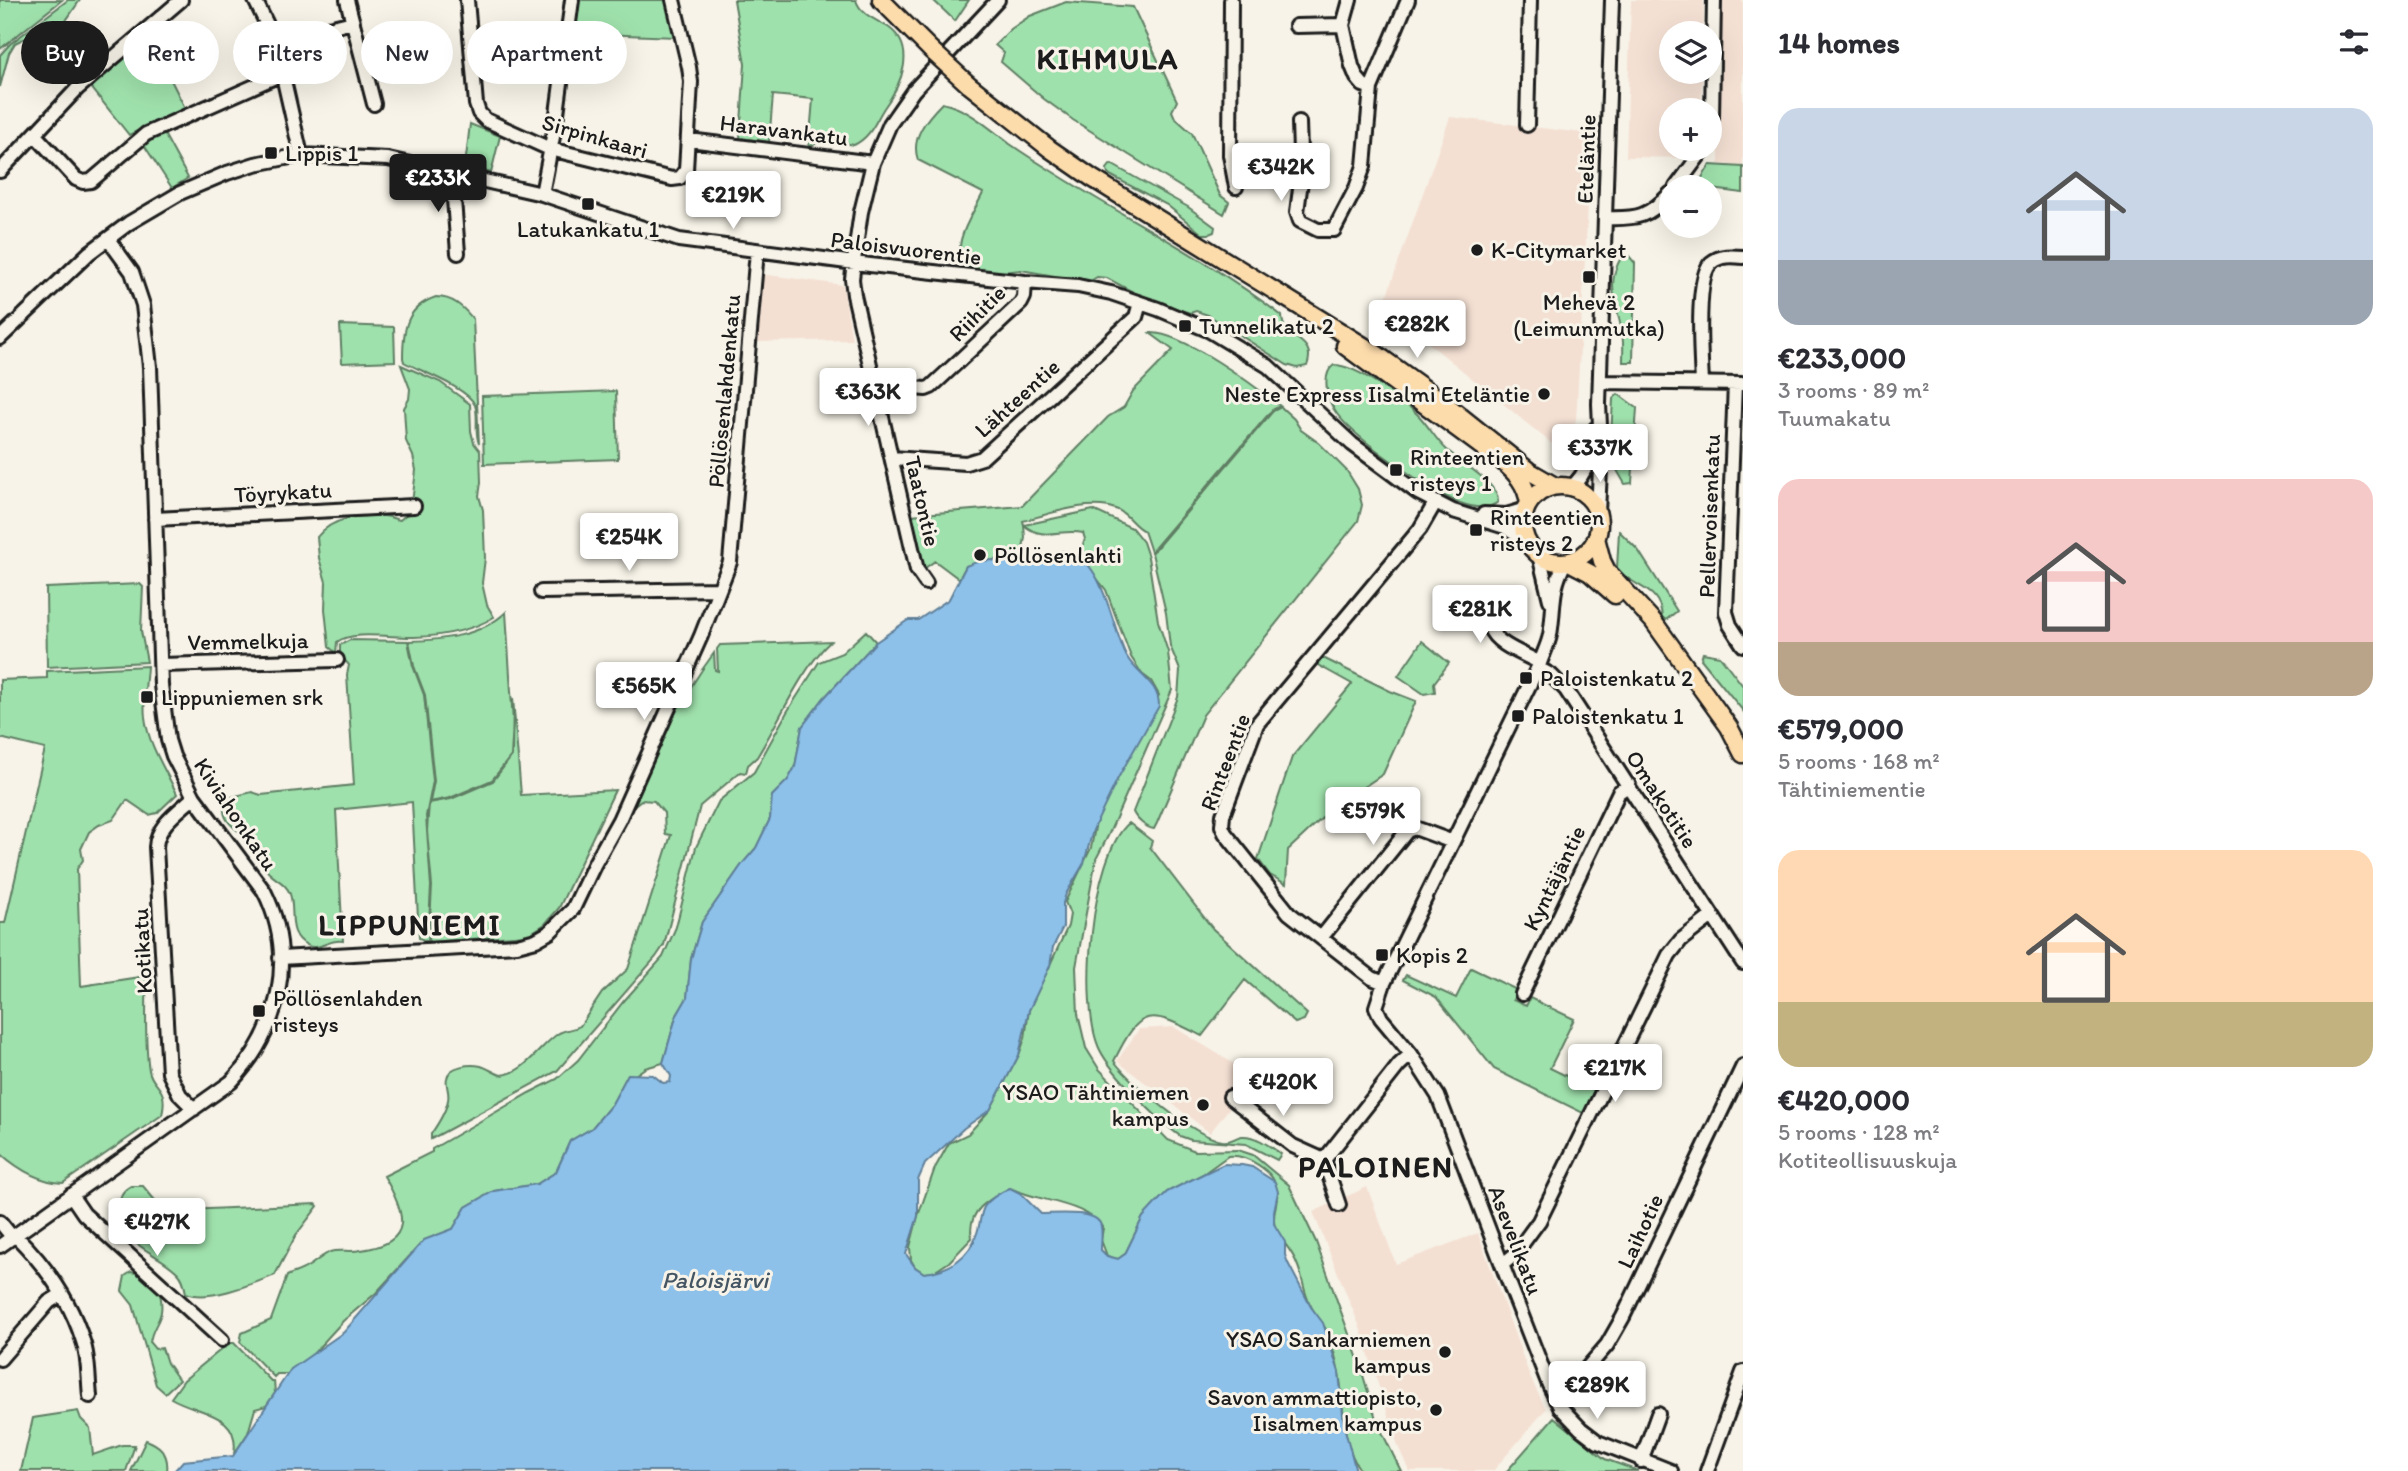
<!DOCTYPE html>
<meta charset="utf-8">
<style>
body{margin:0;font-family:Itim,sans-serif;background:#f7f7f7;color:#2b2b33;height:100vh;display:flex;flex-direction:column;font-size:26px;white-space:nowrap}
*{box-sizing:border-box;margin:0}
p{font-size:23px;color:#7c7c81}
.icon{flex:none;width:38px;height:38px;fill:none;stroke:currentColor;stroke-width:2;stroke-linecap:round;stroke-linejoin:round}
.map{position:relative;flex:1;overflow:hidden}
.sheet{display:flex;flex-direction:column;background:#fff;width:665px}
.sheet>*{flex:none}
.guide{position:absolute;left:21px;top:21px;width:665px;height:63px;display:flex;gap:14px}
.fabs{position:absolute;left:1659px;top:21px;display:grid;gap:14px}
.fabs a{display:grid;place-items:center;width:63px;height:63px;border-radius:50%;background:#fff;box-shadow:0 7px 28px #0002;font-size:35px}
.price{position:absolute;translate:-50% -60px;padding:0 16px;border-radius:7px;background:#fff;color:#222;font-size:23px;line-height:46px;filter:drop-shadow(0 2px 4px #0008)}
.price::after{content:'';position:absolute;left:50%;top:42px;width:21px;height:16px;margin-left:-10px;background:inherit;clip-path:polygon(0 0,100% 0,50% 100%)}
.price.current{background:#1c1c1c;color:#fff}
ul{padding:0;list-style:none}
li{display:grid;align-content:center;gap:14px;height:371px;padding:0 35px}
li span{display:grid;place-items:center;height:217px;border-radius:21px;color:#555}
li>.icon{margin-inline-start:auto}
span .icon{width:126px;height:126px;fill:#fffc;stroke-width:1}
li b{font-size:30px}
h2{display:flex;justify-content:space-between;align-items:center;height:84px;padding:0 35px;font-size:30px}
.tag{padding:0 24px;border-radius:32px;background:#fff;box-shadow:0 7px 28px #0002;font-size:24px;line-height:63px}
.tag.current{background:#1c1c1c;color:#fff}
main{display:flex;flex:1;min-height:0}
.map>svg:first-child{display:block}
</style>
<main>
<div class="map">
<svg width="1743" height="1471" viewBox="0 0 1743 1471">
<rect width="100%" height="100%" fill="#f7f3e8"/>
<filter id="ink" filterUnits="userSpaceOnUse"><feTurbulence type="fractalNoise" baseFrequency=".0143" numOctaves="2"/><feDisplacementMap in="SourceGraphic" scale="14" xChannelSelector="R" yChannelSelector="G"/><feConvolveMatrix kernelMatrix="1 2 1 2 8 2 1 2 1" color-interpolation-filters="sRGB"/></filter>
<g filter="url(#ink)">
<path fill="#f4e0d3" d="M1631,0h73l-1,33h-32v39h31l-1,38h-30v39h21l-2,9 -64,-1z
M1719,0h24v166l-24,-2z
M1450,117l142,17 -16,287 -20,26 -173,-141z
M761,274l82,11 9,55 -96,2z
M1174,1027l80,49 -44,57 -93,-72 22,-32z
M1367,1187l29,77 82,-31 53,146 15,30 -53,62h-84l-11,-25 -39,-121 -46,-113z"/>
<path fill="#9fe1ac" stroke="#5e7e64" stroke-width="2" d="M0,0h62l-62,49z
M68,0h12l-15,22 -9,9 -12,5 -21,3 -8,4 -6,10 -9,34v-32l10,-11z
M578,0h89l9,37 -102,-4z
M734,0h122c4,14 20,20 32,27 30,21 13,58 -4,81 -9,14 -13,29 -30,37l-29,-6 -16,8 4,-48 -40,-4 -4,47 -29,-4 5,-74z
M933,0h36l-14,21z
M1066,2l67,5 44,94 -5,10 3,7 17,15 28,62 9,7 -5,12 -151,-94 -29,-21 -43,-37 3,-9 -9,-8 16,-16 19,-13z
M144,39l23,33 18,36 -56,27 -38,-48z
M942,103c27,6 46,24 68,41 13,9 27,18 40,26 77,49 160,90 232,146 0,25 36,21 25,50l-10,2 -10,-3 -79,-50 -12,-4 -6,2 -46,-15 -37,-20 -10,-1 -8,5 -68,-12 -18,2 -34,-3c-23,-21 4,-54 14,-76l-65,-33c-8,-22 9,-42 24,-57z
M470,124l30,12 -9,37 -26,-7z
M163,132l25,46 -16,10 -30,-46z
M1111,164l77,43 27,20 -1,5 -5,2h-7l-35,-29 -59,-31 -1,-5z
M1710,165l33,2v26l-47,-6z
M1622,256h7l6,7 -2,99h-10c0,-9 1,-19 -1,-28 -4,-31 -18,-48 0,-78z
M436,297c17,0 27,10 37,22l6,125c-5,-13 0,-26 -4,-39 -7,-17 -55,-34 -71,-43l-1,-4c0,-29 3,-51 33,-61z
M340,325l54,2 1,34 -53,2z
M1150,333c31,-2 105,53 130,73l-8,4 -121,142 -7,-21c-11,-5 -15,-16 -26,-21 -26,-12 -69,4 -95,11l1,4 69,-15 39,18 11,14 5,15 10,64 10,31 4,38 -64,146 -12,23 -20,108 2,47 8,34 13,21 69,71 27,11 43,-1 15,5 36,30 27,57 43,120 18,60 24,49h-40c-21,-28 -16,-66 -22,-98 -2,-12 -6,-25 -10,-37 -4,-12 -14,-20 -19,-32 -7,-13 -7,-27 -13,-40 -5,-14 -17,-24 -22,-37 -4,-13 4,-25 2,-37 -2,-19 -31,-36 -49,-34l-25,18 -36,18 -24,25 -18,37 -7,5 -11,-3 -6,-16 2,-12c-15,-25 -67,-27 -93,-40 -19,10 -44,22 -38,50l-23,24 -15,10 -10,1 -9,-6 -4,-7 -1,-13 8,-31 17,-48 14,-25 19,-9 22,-24 29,-55 6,-17 4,-28 39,-84 2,-12 -5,-12 26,-54 5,-26 63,-127 -8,-14 -9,-7 -11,-17 -25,-67 -27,-34 6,-17 -2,-6c-22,-5 -40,9 -59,-8l1,13 -5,24 -22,-3 -32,7 -7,13 -24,-18 -13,9 -11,-55 111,-9 86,-89 16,-10 9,-16 40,-41z
M401,365l39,17 30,22 1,27 3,12 6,8 1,31 -2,14 4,14 2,48 -3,25 5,22 7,12c-24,15 -52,19 -80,20 -20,1 -62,-7 -77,5l-1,11 -7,-6 -4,-38 1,-27 -7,-24 -2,-21c15,-20 43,-22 67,-21 5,0 10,3 16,4l10,-9h7l3,-3v-2l-8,-3 4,-33 -3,-14 -7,-15 -2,-33 5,-9 1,-10z
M1334,365c23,0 70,35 86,52 10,11 16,23 27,33 14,13 52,33 51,52 -12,10 -32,4 -45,-2 -27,-12 -99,-63 -116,-86 -9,-12 -17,-39 -3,-49z
M616,391l2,68 -134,5 -2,-68z
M1618,394l19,14 -5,75 -7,1 -15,-26 3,-59z
M1281,407l13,12 7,11 18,13 28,28 11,18 4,16 -4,16 -155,194 -46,108 -3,6c-8,-1 -18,-10 -21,-17l45,-115 2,-27 -10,-24 -4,-33 -14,-60 121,-142z
M1619,531l19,19 39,61 -11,9 -4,-3c-2,-31 -29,-28 -45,-49z
M140,584l3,3 -2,44 6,31 -100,5 -1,-79z
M506,612l7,111 -2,33 -19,24 -42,18 -20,4 4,-21 -9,-86 -11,-29 -5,-25c34,-1 72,-5 97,-29z
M866,631l10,11 -52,56 -22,29 -7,40 -7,13 -16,16 -2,23 -14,29 -13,15 -41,59 -11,37 -4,39 -11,19 -13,46 -18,5 -10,7 -7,-1 -16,30 -20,24 -22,13 -14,31 -19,12 -43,7 -28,16 -13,22 -29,11 -48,53 -33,28 -30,33 -25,20h-11l-3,3 -34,-35 2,-9 29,-13 16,-44c6,-3 14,-5 20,-9 8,-4 18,-15 27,-16 9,-1 18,1 27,-1 55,-7 44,-38 23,-74l48,-24v-3l97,-56 28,-14 21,-19 45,-58 40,-45 13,-30 20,-80 23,-46 35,-29 33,-60 32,-50 23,-9z
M350,640l58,1 5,25 11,29 9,86 -7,35 5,70 -3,56 -9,-4 -7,-136 -76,8 7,131c-14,-3 -24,11 -36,4 -21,-11 -11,-33 -17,-51 -5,-14 -20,-15 -26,-28 -3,-5 0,-10 -2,-15 -13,-17 -49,-27 -35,-53l25,-6 9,3 93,-10 -7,-110 2,-10 -9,-10v-10z
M831,641c-29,26 -53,82 -74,116l-9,8 -2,8 -6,-1 -40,34 -36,139 -8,12 -99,114 -126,68v-5c7,-10 15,-22 17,-34 2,-8 -3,-15 -1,-22 2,-13 24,-14 34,-12 7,2 13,7 20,9 25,-2 38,-29 58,-42 8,-4 14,-3 21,-7l22,-33 26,-24 43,-134 -6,-1 -1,-21 -10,-12 -13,-1 -14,11c25,-55 51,-110 87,-158l1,17 3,1 -1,-22 3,-4z
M1422,641l27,22 -15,20 1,9 -11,2 -26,-18z
M1703,653l17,3 23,30v25l-42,-52z
M1321,657l69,34 26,10 -33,73 -48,32 -47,44 -2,34 -16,-9 -12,-16 34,-102 60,-73 -36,-20z
M147,666c-1,17 -4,34 -2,51 3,27 20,52 32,77l-20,19 -8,2 -22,-15 -14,20 -14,5 -10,7 -8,17 2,11 -6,9 4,117 65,-10c1,29 -2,64 3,94 3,18 20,15 13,45l-99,68c-24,-1 -45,-14 -63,-30v-230h5l40,-174 -45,-11v-58l47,-2v-7z
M513,698l8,97 94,-5 -56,118 -14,16 -17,11 -99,7 3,-56 -5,-55 2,-28 22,-4 42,-18 19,-25z
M1129,823l23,18 -2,6 63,82 94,85 -3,6 -9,3 -50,-43 -43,56c-53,-27 -61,-30 -88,25 19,24 78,74 108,80 9,2 12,-4 20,-5 14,-1 29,11 39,18l-4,6 -31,-16 -55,-4 -11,-4c-22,-16 -68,-62 -80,-86 -22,-44 -9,-195 29,-227z
M1471,968l46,22 -4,10 13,6 4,-8 44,21 -24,49 47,23 -12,23 -91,-45 -58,-72 -33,-17 3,-5 50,23z
M131,1186h12l21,25 152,-7 2,2 -22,29 -21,40c-23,9 -66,27 -89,18 -2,-8 -2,-14 -8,-20 -23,-24 -61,-26 -58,-69 0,-9 3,-14 11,-18z
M131,1272l11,2 18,19c6,29 -8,29 -10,50l5,6 7,-1 5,15 12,17 -14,13 -9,-8 -23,-80 -11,-14 3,-15z
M229,1343h5l37,38h3l1,12 -9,13 -11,3 -7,24 -14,21c7,-42 -36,-40 -63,-56l13,-18z
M78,1411l3,8 9,9 3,27 29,-10h13l-9,26h-105l12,-53z
M1554,1417l51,42 33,12h-131z
M146,1440c15,5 23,15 21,31h-36z"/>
<path fill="#8dc1ea" stroke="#607f98" stroke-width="2" d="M1063,551c41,3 48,77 64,106 10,18 32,25 32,49l-41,72 -25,52 -9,33 -18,31 -3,9v24l-10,20 -3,19 -21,44 -10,45 -29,55 -26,18 -39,36 -7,16v36l-12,38 9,13 9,6c24,-2 46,-16 53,-40 3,-8 3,-18 7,-26 6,-9 17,-15 26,-19l10,5 21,21c14,0 52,-4 59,9 3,6 1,20 1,27l6,6 11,3 7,-5 18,-37 12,-13 12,-12 36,-18 21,-10 18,1 10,2 23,15 3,10 -4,19v13l11,18v13l3,8 23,44 12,16 16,49 5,54 12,45h-1182l9,-10 50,-5 58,-87 53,-37 80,-92 29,-11 13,-22 28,-16 43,-7 19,-12 14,-31 22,-13 20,-24 16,-30 25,1 10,8 7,-1 1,-6 -8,-13 13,-46 11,-19 4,-39 11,-37 41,-59 13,-15 14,-29 2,-23 16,-16 7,-13 7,-40 22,-29 52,-56 32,-22h10l31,-21 17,-33c29,-13 46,0 73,-2 10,-2 14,-12 24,-13z"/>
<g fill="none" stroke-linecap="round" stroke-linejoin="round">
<defs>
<path id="minor" d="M255,0l20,41 26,114
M347,0l27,104
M467,0l9,104 3,9 7,7 64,29 122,30 8,-1 6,-8 5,-88 -2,-15 -16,-67
M1231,0l-1,155 6,32
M1350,0l-7,25 9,41 5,12 6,7 8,3
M1296,26l47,-1
M275,41l78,-19
M1299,122l2,59 -4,31 3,9 18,9h16l22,-42 8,-22 7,-78 37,-88
M1527,125l3,-125
M1710,128l2,-11 2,-117
M35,135l41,44 7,3 8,-1 55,-47 138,-61
M689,140l184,23
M0,171l77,-82 104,-89
M452,172l6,81
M1676,187l28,-38
M542,194l14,-73 16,-121
M1606,218c32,1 42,-1 65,-25
M0,338l89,-85 40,-30 51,-30 47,-20 28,-9 46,-9 87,4 154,35 137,46 191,25 155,17 53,4 33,7 47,16 52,22 58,35 84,78 66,49 35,18 52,16 22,15
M1600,382l143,2
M1702,383c-1,-25 -7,-105 9,-120 9,-8 21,-7 32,-6
M1735,384l-9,228 4,13 13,20
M875,385l51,4 5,-2 90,-84 3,-6 1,-15
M892,458l74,5 16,-5 154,-141 4,-14
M1571,487c18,-14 21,-37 24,-58
M1598,513l3,-66 -2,-43 13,-404
M1484,514l22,1 20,-6
M155,519l259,-13
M1539,555l11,45
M1565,563c-15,28 -10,43 -15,72 -2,10 -7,19 -10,28l-156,320 -8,24 5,11 30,36 27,42 68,179 43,110 11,22 21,22 17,13 73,29
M926,583l-9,-13 -63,-275 -2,-16 3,-26 6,-41 12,-49 17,-39 23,-33 85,-91
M541,592l177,-3
M1501,592l-11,36c6,17 35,26 50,35
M161,665l176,-5
M1538,668l13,7 15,15 177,273
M1321,938l86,-107 8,-3 38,14
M280,958l237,-13 19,-5 14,-8 23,-23 22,-46 24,-43 82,-184 29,-74 27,-311
M1384,983l-12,-5 -83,-65 -64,-80 -3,-7 1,-11 34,-91 163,-195 15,-26
M1522,994l97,-202 10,-7
M1230,1097l63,49 31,14 15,45
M194,1109l-14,-14 -11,-22 -13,-226c1,-22 23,-36 38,-50
M1324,1160l75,-95 12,-11
M71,1195l13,19 138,126
M0,1222l13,16
M16,1236c29,29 55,66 67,105 6,17 5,37 7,55
M0,1246l231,-164c49,-52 66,-126 33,-191l-70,-94 -21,-41 -5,-16 -7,-55 -11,-318 -7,-62 -11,-33 -24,-33
M1502,1265l12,-10 25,-34 130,-266 12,-15 31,-24
M0,1359l49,-57 13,-8
M1556,1400l7,-4 44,-51 16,-28 120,-251
M1641,1461l17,-47
M1707,1471l36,-99"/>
<path id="major" d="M881,0l50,50
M968,84l82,65 42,29 283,175 64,46 90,72 26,15
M1345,346l140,103
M1503,462c14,12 23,22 26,41
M1523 524a38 38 0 1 1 76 0a38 38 0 1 1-76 0Z
M1596,538l6,23 5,10 46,50 76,106 14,27
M1569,562l21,11 25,22"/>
</defs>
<use href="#minor" stroke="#1c1c1c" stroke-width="18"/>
<use href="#major" stroke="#1c1c1c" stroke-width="21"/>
<use href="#minor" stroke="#f7f3e8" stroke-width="12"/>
<use href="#major" stroke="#fddcac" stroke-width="16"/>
<defs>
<path id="major-bridge" d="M931,50l37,34"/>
</defs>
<use href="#major-bridge" stroke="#1c1c1c" stroke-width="21" stroke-linecap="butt"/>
<use href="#major-bridge" stroke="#fddcac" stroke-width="16"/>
</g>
</g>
<g fill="#1c1c1c" stroke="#f7f3e8" stroke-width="2.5">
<rect x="264" y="146" width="14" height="14" rx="3.5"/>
<rect x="581" y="197" width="14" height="14" rx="3.5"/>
<circle cx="1477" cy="250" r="7"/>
<rect x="1582" y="270" width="14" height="14" rx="3.5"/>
<rect x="1178" y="319" width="14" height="14" rx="3.5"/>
<circle cx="1544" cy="394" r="7"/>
<rect x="1389" y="463" width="14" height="14" rx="3.5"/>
<rect x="1469" y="523" width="14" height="14" rx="3.5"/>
<circle cx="980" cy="555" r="7"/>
<rect x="1519" y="671" width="14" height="14" rx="3.5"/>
<rect x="140" y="690" width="14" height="14" rx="3.5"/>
<rect x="1511" y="709" width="14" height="14" rx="3.5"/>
<rect x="1375" y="948" width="14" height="14" rx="3.5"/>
<rect x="252" y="1004" width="14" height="14" rx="3.5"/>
<circle cx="1203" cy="1105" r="7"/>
<circle cx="1445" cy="1352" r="7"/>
<circle cx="1436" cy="1410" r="7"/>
</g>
<g text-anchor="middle" stroke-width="6" stroke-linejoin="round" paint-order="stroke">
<g font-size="23" fill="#1c1c1c" stroke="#f7f3e8">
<text transform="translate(784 130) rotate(7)" y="8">Haravankatu</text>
<text transform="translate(595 136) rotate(16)" y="8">Sirpinkaari</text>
<text transform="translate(1586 159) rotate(-88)" y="8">Eteläntie</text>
<text transform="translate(906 248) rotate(7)" y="8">Paloisvuorentie</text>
<text transform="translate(977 313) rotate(-45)" y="8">Riihitie</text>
<text transform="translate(724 391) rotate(-85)" y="8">Pöllösenlahdenkatu</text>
<text transform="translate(1017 398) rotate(-42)" y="8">Lähteentie</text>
<text transform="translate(283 492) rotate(-3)" y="8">Töyrykatu</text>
<text transform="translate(923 501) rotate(77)" y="8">Taatontie</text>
<text transform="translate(1709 516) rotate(-88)" y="8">Pellervoisenkatu</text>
<text transform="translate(248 641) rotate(-1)" y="8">Vemmelkuja</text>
<text transform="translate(1225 762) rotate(-69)" y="8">Rinteentie</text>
<text transform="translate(1662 799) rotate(57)" y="8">Omakotitie</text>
<text transform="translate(236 814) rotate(56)" y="8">Kiviahonkatu</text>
<text transform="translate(1554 878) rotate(-64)" y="8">Kyntäjäntie</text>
<text transform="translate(142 951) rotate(-93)" y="8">Kotikatu</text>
<text transform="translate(1640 1231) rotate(-65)" y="8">Laihotie</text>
<text transform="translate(1516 1240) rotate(69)" y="8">Asevelikatu</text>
</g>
<g font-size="23" fill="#1c1c1c" stroke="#f7f3e8" text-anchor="start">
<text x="285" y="161">Lippis 1</text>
<text x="588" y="237" text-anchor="middle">Latukankatu 1</text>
<text x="1491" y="258">K-Citymarket</text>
<text x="1589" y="310" text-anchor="middle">Mehevä 2<tspan x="1589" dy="26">(Leimunmutka)</tspan></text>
<text x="1199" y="334">Tunnelikatu 2</text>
<text x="1530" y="402" text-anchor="end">Neste Express Iisalmi Eteläntie</text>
<text x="1410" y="465">Rinteentien<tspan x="1410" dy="26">risteys 1</tspan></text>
<text x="1490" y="525">Rinteentien<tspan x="1490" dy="26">risteys 2</tspan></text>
<text x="994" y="563">Pöllösenlahti</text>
<text x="1540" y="686">Paloistenkatu 2</text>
<text x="161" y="705">Lippuniemen srk</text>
<text x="1532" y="724">Paloistenkatu 1</text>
<text x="1396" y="963">Kopis 2</text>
<text x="273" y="1006">Pöllösenlahden<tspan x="273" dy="26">risteys</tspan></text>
<text x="1189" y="1100" text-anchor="end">YSAO Tähtiniemen<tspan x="1189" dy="26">kampus</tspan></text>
<text x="1431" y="1347" text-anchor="end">YSAO Sankarniemen<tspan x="1431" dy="26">kampus</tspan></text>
<text x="1422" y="1405" text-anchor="end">Savon ammattiopisto,<tspan x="1422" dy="26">Iisalmen kampus</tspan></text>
</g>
<g font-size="24" font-style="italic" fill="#445664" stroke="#f7f3e8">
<text x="715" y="1288">Paloisjärvi</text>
</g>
<g font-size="30" font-weight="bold" letter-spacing="2" fill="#1c1c1c" stroke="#f7f3e8">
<text x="1108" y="69">KIHMULA</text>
<text x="410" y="935">LIPPUNIEMI</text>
<text x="1376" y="1177">PALOINEN</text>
</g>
</g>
</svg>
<div class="fabs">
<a><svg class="icon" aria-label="layers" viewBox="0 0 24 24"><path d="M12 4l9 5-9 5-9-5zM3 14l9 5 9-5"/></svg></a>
<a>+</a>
<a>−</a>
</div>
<b class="price" style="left:1281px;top:203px">€342K</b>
<b class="price current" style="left:438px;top:214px">€233K</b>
<b class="price" style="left:733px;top:231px">€219K</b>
<b class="price" style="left:1417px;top:360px">€282K</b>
<b class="price" style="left:868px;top:428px">€363K</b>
<b class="price" style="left:1600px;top:484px">€337K</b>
<b class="price" style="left:629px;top:573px">€254K</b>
<b class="price" style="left:1480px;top:645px">€281K</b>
<b class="price" style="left:644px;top:722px">€565K</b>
<b class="price" style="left:1373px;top:847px">€579K</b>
<b class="price" style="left:1615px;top:1104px">€217K</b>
<b class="price" style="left:1283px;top:1118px">€420K</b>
<b class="price" style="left:157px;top:1258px">€427K</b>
<b class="price" style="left:1597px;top:1421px">€289K</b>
<div class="guide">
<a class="tag current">Buy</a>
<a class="tag">Rent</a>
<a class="tag">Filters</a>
<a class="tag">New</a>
<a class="tag">Apartment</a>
</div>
</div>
<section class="sheet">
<h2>14 homes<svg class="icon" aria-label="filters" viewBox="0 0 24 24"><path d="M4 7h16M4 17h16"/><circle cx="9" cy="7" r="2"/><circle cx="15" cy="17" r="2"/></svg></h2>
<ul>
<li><span style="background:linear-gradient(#c9d6e8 70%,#9aa5b1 0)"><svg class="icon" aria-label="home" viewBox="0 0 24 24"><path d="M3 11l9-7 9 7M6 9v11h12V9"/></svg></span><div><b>€233,000</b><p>3 rooms · 89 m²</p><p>Tuumakatu</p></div></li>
<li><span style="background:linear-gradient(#f6c9c9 75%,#b9a48a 0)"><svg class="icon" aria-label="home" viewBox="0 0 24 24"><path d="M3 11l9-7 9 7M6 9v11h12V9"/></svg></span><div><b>€579,000</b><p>5 rooms · 168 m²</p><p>Tähtiniementie</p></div></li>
<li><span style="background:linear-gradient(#ffd9b3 70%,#c2b280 0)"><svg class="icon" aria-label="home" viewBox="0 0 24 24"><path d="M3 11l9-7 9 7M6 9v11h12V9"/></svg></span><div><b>€420,000</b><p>5 rooms · 128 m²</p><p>Kotiteollisuuskuja</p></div></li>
</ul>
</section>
</main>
